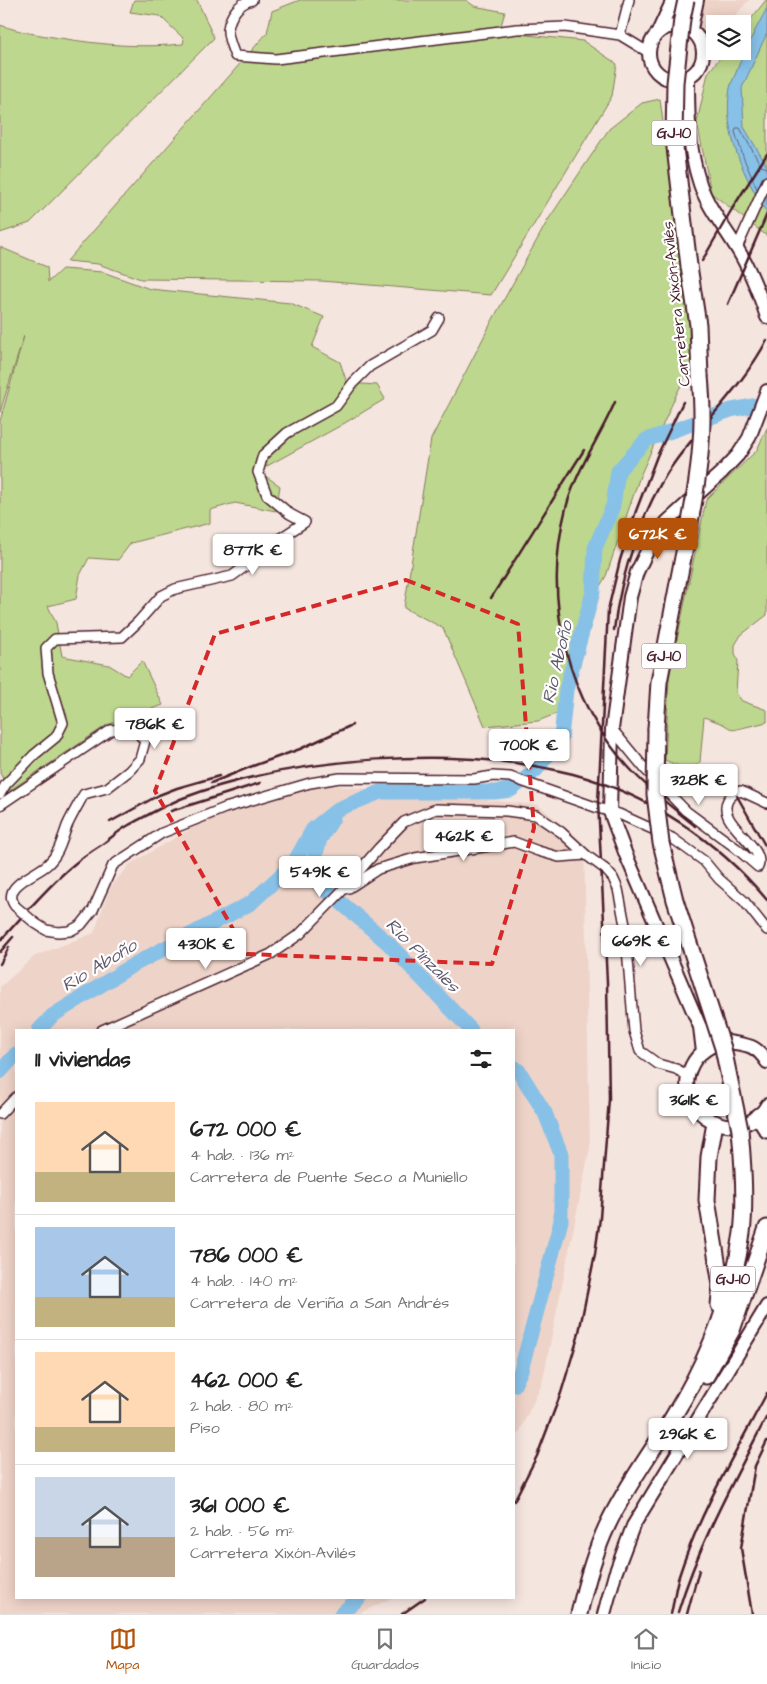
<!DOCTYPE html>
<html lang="es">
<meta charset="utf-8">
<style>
body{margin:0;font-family:"Architects Daughter",sans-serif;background:#f2f2f2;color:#222;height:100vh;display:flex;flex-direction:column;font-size:19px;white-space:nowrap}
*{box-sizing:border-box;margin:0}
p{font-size:16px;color:#767676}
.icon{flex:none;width:28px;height:28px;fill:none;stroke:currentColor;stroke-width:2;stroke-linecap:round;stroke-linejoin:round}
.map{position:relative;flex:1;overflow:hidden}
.drawer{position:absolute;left:15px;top:1029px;width:500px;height:570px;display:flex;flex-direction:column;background:#fff;border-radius:0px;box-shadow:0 2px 12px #0003}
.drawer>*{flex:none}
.fabs{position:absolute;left:706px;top:15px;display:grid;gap:10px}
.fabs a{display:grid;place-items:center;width:45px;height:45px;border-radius:0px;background:#fff;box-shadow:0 2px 12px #0003;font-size:25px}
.price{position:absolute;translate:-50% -42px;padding:0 11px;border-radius:5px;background:#fff;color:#222;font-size:16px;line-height:32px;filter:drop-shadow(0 1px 2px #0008)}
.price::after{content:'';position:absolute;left:50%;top:30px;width:15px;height:11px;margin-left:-8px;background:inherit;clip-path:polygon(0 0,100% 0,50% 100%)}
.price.on{background:#b45309;color:#fff}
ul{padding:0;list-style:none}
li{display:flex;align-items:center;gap:15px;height:125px;padding:0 20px}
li+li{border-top:1px solid #e0e0e0}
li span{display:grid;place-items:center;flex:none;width:140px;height:100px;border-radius:0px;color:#555}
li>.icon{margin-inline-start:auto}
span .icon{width:60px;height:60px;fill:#fffc;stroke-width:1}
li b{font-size:21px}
h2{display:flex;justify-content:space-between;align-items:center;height:60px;padding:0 20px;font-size:21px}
.menu{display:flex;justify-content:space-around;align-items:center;height:70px;border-top:1px solid #e0e0e0;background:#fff;font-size:14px;color:#767676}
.menu a{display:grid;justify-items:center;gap:2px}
.menu .on{color:#b45309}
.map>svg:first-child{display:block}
</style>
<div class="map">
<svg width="767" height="1614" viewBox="0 0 767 1614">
<rect width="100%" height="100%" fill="#f5e5df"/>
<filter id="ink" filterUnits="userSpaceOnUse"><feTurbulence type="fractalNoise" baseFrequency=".02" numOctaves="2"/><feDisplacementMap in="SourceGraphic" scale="10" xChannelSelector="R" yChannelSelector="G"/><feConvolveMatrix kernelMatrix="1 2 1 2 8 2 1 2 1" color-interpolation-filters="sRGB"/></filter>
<g filter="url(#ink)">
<path fill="#eed3c8" d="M704,0h45l-21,24h-13v10l-14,-4 -2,-7z
M328,785l210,20 46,38 6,304 -48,237 -28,59v-413h-498v568h376l-34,16h-358v-627l35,-31 59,-23 16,-45 20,-24 71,-41 82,-29z"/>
<path fill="#bed78e" stroke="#847b5c" d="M134,0h63l17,38 -184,185 -30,10v-208c20,7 39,10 60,13 42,7 81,10 123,6l1,-5 -24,-23 -30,-4z
M300,0h166l8,6 31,6 -6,20 84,9 34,23 -5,32 -121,199 -170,-14 -180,-2 -43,-15 -31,-3 200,-228 5,-22z
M766,0h1v236l-56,-43 -14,-71 11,-49 17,-22h17l1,-22z
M660,99l34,262 -17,32 -37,83 -34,100 -28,48 -5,65 -15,24 -20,8 -53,5 -42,-98 -39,-20 27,-169 61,-118 56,-101 61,-91 33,-26z
M0,247l47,20 1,15 14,-13 41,3 47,17 140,14 34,14 -12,30 28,15 7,21 30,2 8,14 -47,28 -80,44 22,15 -4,25 -41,-8 -25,7v13l-79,20 -13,17 -29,-2 -9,17 -4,24 -28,7 8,17 6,33 47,9 18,11 15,-15 21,44 -56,20 -98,66 -9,-18v-352l24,-85 -24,76z
M767,428v187l-26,20 -6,10v8l3,8 -2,32 6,8 25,9v12l-34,8 -10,-6 -19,-7 -4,45 -11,9 -24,-11 4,-82 37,-178 51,-50z"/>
<path fill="#88c1e7" stroke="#6f809c" d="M767,8v25l-25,55 2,39 23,39v47c-23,-36 -45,-81 -37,-125 1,-6 5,-12 7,-18 8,-22 19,-41 30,-62z"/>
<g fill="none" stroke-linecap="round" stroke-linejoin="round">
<path stroke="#636076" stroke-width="1" d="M757,189l-13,-30 -9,-27 1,-4h4l21,38 6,2"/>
<path stroke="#88c1e7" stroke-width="15" d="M333,818l-13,21 -8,29 6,15 70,60 83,87
M39,1030l13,-14 81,-51 118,-62 43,-40 19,-34 25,-20 42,-17h115l16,-2 25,-20 25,-32 5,-48 27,-98 2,-44 18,-42 5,-35 28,-31 85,-30 36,-7
M514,1067l5,4 26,42 16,41v67l-40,149 -7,15
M0,1072l16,-18
M341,1614l18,-16"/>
<defs>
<path id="street" d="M252,0c-13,3 -22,15 -24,29 -1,7 4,19 7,27l41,3 241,-30 48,-2 55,8 28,17
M620,35l9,-35
M737,248l30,-67
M612,729l33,40 41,42 50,37 22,19c9,-21 -43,-44 -30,-67 3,-5 8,-8 13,-9l26,12
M0,794l6,-10 28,-29 22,-18 7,-14 -15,-50 -2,-25 9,-9 67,-2 16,-15 23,-26 14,-7 57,-13 18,-13 14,-14 41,-27 -15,-8 -23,-19 -9,-23 5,-17 24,-22 49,-27 17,-23 17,-17 62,-36 7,-12
M0,805l111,-75 23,-2 11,13 -5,18 -11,12 -22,17 -23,6c-6,11 -12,21 -17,32 -5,14 -8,28 -19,38 -11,11 -48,21 -33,42
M605,869l8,9 5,11 7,36 9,106 6,20 18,13 18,5 9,5 3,4
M349,888l29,-19 37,-11 99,-16 24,9 21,6 27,-2
M35,923l11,7 12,2 12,-1 11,-6 12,-15 20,-45 49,-32 63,-25 85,-25 30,-5 134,1 19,-3 17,1 88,31 21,6 53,24 32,23 15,18 25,22 23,29
M102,1030l169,-76 29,-20 40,-41 39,-45 25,-26 32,-13 71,2 29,4 25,17 25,23
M0,1114l16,-17"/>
<path id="secondary" d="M649 53a27 27 0 1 1 54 0a27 27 0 1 1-54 0Z
M691,29l6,-29
M659,30l14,-30
M688,77c0,37 0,71 12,107 8,24 25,44 38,66 13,21 21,43 29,67
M700,1027c6,5 11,10 19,13 22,6 34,0 48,22
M725,1040c-13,5 -27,12 -33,25 -17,33 14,65 48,60 11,-2 22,-10 27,-20
M703,1052l-3,-25 -74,-172 -16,-43 2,-83 18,-132 7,-25 12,-25 18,-25 55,-50 16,-17 11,-17 18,-47
M604,1614l11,-40 18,-48 134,-220"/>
<path id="highway" d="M689,266l9,59 2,51
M656,729l3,-47 19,-99
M758,1116l9,14
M715,1123l-6,34 -2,43 14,85 -2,20
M706,1376l26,-46 35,-102
M579,1614c7,-31 15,-61 29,-90 18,-38 44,-72 65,-107 35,-57 60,-119 69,-184 4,-32 1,-71 -2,-103"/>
</defs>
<use href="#street" stroke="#4a1f2b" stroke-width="12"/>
<use href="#secondary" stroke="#4a1f2b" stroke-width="16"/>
<use href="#highway" stroke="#4a1f2b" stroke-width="19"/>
<use href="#street" stroke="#fff" stroke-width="9"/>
<use href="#secondary" stroke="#fff" stroke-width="12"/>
<use href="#highway" stroke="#fff" stroke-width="15"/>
<path stroke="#4a1f2b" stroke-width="2.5" d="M702,261l30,-52 35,-55
M728,304l39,-90
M615,402c-15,35 -39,68 -49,106 -24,92 0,194 67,264 19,20 41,37 62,54
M491,598l93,-148
M614,630c6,-54 30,-128 63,-171 30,-40 66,-74 90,-119
M211,783l39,-16 50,-18 52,-24
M737,796l30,53
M171,811l89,-28
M110,822l49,-27 18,-7 42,-12
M0,941c23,-25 46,-53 72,-75 10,-9 21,-16 32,-23 8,-6 16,-13 25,-18 17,-9 36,-20 54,-27 111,-42 275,-53 390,-24 75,20 145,67 194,126
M0,952l13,-15
M0,964l9,-17
M514,1501l23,-45 24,-63 17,-56 17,-83 5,-36 9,-119 -2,-117 -9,-180 10,-192 12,-50 16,-49 21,-55 26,-54
M678,1612c21,-69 56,-132 89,-196
M402,1614l23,-16
M671,1614c3,-12 4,-26 8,-38 20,-62 57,-125 88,-183
M687,1614l12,-44
M752,1614l-11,-66 14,-82 12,-25"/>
<defs>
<path id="street-bridge" d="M586,855l19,14
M15,906l20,17"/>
<path id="highway-bridge" d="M686,0l-4,19 -7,64 -1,56 15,127
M678,583c9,-47 20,-94 23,-141 2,-22 1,-44 -1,-66
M656,729l-1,65 6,49 14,57 48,148 17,82"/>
</defs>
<use href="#street-bridge" stroke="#4a1f2b" stroke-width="12" stroke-linecap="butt"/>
<use href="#highway-bridge" stroke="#4a1f2b" stroke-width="19" stroke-linecap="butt"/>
<use href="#street-bridge" stroke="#fff" stroke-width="9"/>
<use href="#highway-bridge" stroke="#fff" stroke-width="15"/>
</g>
</g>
<path fill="none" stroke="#d62828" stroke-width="4" stroke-dasharray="10 6" stroke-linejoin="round" d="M406,580l112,44 16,204 -42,136 -245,-10 -92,-163 60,-157z"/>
<g text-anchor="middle" stroke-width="4.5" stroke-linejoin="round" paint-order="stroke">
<g fill="#fff" stroke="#80626b" stroke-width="1">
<rect x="651.5" y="120.5" width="45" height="25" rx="4"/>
<rect x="641.5" y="643.5" width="45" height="25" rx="4"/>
<rect x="710.5" y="1266.5" width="45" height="25" rx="4"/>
</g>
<g font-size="15" font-weight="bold" fill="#4a1f2b">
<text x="674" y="138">GJ-10</text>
<text x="664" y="661">GJ-10</text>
<text x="733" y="1284">GJ-10</text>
</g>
<g font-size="16" fill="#4a1f2b" stroke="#fff">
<text transform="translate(675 304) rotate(-96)" y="6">Carretera Xixón-Avilés</text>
</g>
<g font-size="18" font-style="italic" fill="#60586d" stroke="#fff">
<text transform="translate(557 662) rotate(-77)" y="6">Rio Aboño</text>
<text transform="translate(423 955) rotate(45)" y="6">Rio Pinzales</text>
<text transform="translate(99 965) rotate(-31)" y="6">Rio Aboño</text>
</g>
</g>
</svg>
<div class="fabs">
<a><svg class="icon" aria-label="layers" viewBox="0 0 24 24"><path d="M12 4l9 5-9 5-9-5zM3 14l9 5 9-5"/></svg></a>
</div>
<b class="price on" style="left:658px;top:560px">672K €</b>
<b class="price" style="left:253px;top:576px">877K €</b>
<b class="price" style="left:155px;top:750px">786K €</b>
<b class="price" style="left:529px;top:771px">700K €</b>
<b class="price" style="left:699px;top:806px">328K €</b>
<b class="price" style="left:464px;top:862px">462K €</b>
<b class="price" style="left:320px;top:898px">549K €</b>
<b class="price" style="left:641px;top:967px">669K €</b>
<b class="price" style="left:206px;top:970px">430K €</b>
<b class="price" style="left:694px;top:1126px">361K €</b>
<b class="price" style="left:688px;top:1460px">296K €</b>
<section class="drawer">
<h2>11 viviendas<svg class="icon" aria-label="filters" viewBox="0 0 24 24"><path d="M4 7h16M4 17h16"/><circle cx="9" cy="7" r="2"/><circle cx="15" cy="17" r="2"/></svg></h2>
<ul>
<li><span style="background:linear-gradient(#ffd9b3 70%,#c2b280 0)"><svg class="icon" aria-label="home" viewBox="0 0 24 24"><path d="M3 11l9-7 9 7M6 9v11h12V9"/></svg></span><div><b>672 000 €</b><p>4 hab. · 136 m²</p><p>Carretera de Puente Seco a Muniello</p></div></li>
<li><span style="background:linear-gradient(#a9c7e8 70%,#c2b280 0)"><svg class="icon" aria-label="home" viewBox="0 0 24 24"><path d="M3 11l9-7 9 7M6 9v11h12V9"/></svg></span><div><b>786 000 €</b><p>4 hab. · 140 m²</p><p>Carretera de Veriña a San Andrés</p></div></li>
<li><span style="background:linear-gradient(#ffd9b3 75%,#c2b280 0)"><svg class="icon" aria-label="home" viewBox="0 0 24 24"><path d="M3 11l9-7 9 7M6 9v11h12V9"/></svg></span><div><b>462 000 €</b><p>2 hab. · 80 m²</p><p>Piso</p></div></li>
<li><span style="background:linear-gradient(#c9d6e8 60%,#b9a48a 0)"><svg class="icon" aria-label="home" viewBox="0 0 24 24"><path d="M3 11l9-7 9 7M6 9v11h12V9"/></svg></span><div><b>361 000 €</b><p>2 hab. · 56 m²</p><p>Carretera Xixón-Avilés</p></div></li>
</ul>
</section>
</div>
<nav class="menu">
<a class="on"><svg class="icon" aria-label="map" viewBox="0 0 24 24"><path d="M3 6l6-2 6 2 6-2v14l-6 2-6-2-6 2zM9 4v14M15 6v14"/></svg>Mapa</a>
<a><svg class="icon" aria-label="saved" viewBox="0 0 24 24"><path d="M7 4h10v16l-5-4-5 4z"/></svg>Guardados</a>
<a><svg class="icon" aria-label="home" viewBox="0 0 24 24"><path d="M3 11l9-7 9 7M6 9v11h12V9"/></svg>Inicio</a>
</nav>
